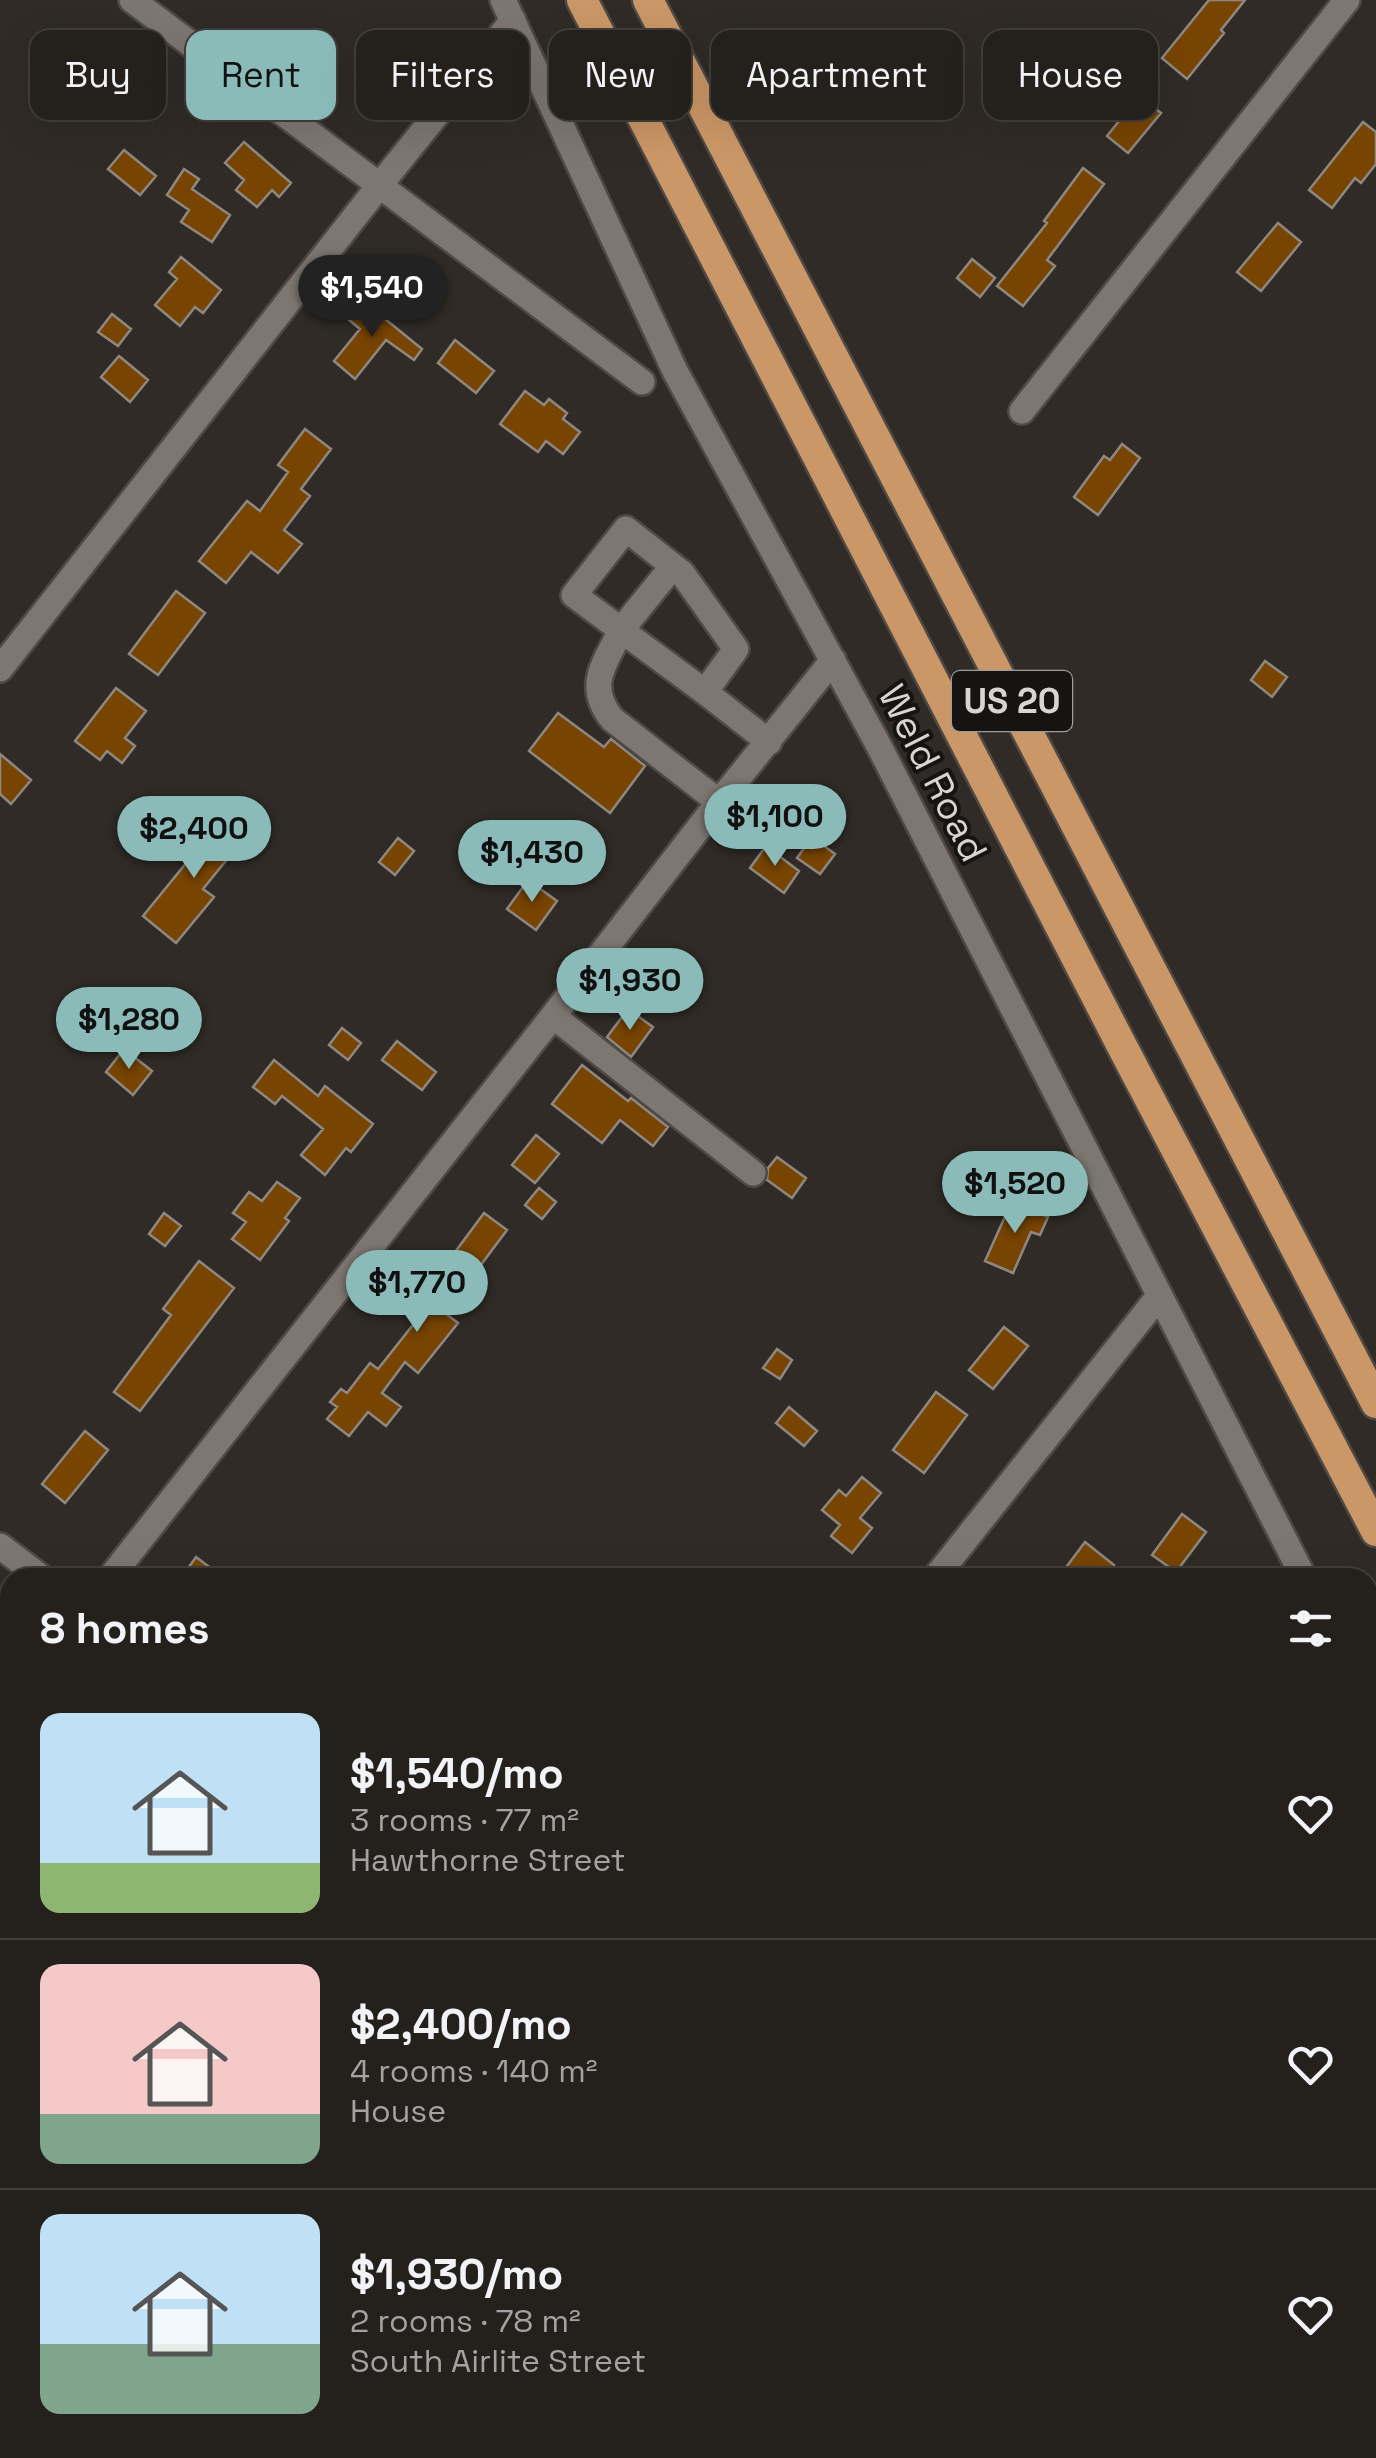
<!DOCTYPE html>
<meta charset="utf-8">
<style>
body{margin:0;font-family:"Space Grotesk",sans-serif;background:#302d29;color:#f1f3f6;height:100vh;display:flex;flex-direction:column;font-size:38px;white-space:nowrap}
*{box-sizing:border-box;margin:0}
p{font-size:32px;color:#a3a3a3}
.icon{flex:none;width:55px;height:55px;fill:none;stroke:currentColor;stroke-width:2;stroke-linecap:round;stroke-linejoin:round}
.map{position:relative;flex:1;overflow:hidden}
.sheet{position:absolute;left:0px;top:1568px;width:1378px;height:892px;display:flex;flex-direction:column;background:#24201c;border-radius:30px 30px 0 0;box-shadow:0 10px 40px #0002,0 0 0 2px #413e3b}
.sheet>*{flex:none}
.guide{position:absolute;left:30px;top:30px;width:1318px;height:90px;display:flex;gap:20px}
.price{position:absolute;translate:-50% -85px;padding:0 22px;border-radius:35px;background:#8bbbb9;color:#111;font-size:32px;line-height:65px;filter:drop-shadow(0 2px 5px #0008)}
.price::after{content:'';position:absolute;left:50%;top:60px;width:30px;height:22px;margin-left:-15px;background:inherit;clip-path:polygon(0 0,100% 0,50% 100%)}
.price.selected{background:#222;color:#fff}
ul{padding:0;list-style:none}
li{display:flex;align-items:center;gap:30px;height:250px;padding:0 40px}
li+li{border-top:2px solid #413e3b}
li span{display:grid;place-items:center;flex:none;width:280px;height:200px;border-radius:20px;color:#555}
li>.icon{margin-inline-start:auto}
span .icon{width:120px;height:120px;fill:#fffc;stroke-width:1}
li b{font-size:42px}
h2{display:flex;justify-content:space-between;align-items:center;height:120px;padding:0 40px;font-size:42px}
.tag{padding:0 35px;border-radius:20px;background:#24201c;box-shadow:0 10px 40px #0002,0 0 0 2px #413e3b;font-size:35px;line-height:90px}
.tag.selected{background:#8bbbb9;color:#111}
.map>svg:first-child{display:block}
</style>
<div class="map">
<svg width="1376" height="2458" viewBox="0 0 1376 2458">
<rect width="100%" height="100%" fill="#302b26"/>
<path fill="#3b3127" d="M472,2450h723l10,8h-739z"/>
<path fill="#774402" stroke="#8e8882" stroke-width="2.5" d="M1209,0h36l-24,30 3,3 -37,46 -25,-21z
M98,44l20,15 -5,6 37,27 -18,24 -57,-43z
M1130,89l31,24 -33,40 -21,-17 20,-25 -9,-7z
M1363,122l13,10v32l-15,19 -6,-5 -23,30 -23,-18z
M244,142l47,41 -12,14 -7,-7 -15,17 -21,-17 8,-10 -19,-17z
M124,150l32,26 -16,19 -32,-26z
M1083,168l21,16 -57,76 8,6 -32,40 -26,-20 50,-63 -3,-2z
M184,169l15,10 -7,10 38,26 -18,27 -31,-20 8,-12 -22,-15z
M1278,223l23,19 -40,49 -24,-19z
M181,257l40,33 -18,23 -8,-6 -15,19 -25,-21 22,-26 -8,-7z
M972,259l23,19 -15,19 -23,-19z
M363,301l59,48 -8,11 -28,-20 -31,39 -21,-18 26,-32 -12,-10z
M112,314l19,15 -13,17 -20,-14z
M455,340l39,31 -18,22 -38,-30z
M119,356l29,24 -18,22 -29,-25z
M525,391l19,14 5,-6 18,14 -4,6 17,13 -17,22 -17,-13 -8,11 -38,-28z
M305,429l26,20 -30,40 9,7 -26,34 18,14 -24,29 -27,-21 -25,31 -27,-22 48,-60 13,10 28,-39 -10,-7z
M1122,444l18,14 -42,57 -24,-18 30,-41 6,4z
M176,591l29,22 -47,62 -29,-21z
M1265,661l22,16 -15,20 -21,-17z
M116,688l30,23 -21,27 10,8 -13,17 -15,-12 -7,9 -25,-19z
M558,713l46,34 7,-8 34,27 -35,47 -81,-62z
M0,754l31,26 -20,24 -11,-10z
M220,815l26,21 -43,53 11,8 -38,46 -33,-27 57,-70 -3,-2z
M812,837l23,17 -15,20 -23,-16z
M398,838l16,13 -19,24 -16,-13z
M766,846l33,25 -15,22 -34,-25z
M528,880l29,21 -21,29 -29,-21z
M628,1009l25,18 -22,30 -24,-20z
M342,1028l19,15 -13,17 -19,-15z
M397,1041l39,31 -14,18 -40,-30z
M124,1049l28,22 -19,24 -27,-23z
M274,1060l44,36 7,-10 48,38 -22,28 -5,-4 -21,27 -24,-20 22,-26 -41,-33 -7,8 -22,-17z
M582,1065l46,36 3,-3 37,29 -15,19 -33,-26 -18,23 -50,-39z
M536,1135l23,19 -24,29 -23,-18z
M777,1157l29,21 -14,20 -25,-18 1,-12z
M277,1182l23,16 -15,20 4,3 -29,39 -28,-21 14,-17 -13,-9 16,-21 13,9z
M539,1188l17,14 -14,17 -17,-14z
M1012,1201l36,16 -8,18 -9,-3 -18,41 -28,-12z
M164,1213l17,13 -16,20 -16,-12z
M484,1213l23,17 -62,83 13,10 -40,50 -13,-11 -23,31 19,14 -15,19 -18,-14 -19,24 -22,-17 10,-12 -7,-5 11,-13 6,4 23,-30 8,6 72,-91 -9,-7z
M199,1261l35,27 -94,123 -26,-19 57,-77 -8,-6z
M1004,1327l24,19 -35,43 -24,-19z
M777,1349l15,11 -12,19 -17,-11z
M936,1392l31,23 -43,58 -31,-23z
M789,1407l28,24 -13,15 -28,-23z
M85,1431l23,19 -43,53 -23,-19z
M862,1477l19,16 -21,25 12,10 -20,25 -21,-17 9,-11 -18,-15 17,-20 7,6z
M1182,1514l24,18 -30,40 -24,-17z
M1085,1542l29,23 -9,13h-47z
M196,1557l28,21h-43z"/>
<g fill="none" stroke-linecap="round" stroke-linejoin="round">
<defs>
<path id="minor" d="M132,0l510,382
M503,0l172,371 204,375 425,832
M1022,411l325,-411
M673,566l-52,64 84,62
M0,669l379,-483 134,-166
M719,802l-107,-83c-27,-34 -7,-55 9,-89l-47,-35 52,-66 56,44 54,76 -31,43 64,50
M553,1016l200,157
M0,1546l42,32
M110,1578l443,-562 166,-214 114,-142
M935,1578l224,-282
M1368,1701l8,17
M0,1887l10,7
M1368,2085l8,-11
M0,2311l10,-14
M237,2450l11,8
M1085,2450l10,8
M1197,2450l11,8
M521,2458l6,-8
M795,2458l6,-8
M868,2458l6,-8"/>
<path id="highway" d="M582,0l542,1050 252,481
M648,0l728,1403"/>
</defs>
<use href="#minor" stroke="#4e4945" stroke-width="30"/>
<use href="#highway" stroke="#4e4945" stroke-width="35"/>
<use href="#minor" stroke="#7e7771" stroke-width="25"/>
<use href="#highway" stroke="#cc9766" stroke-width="30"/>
</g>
<g text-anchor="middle" stroke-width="8" stroke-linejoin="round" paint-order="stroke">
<rect fill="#161412" stroke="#9e9b98" stroke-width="2.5" x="952" y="671" width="120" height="60" rx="8"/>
<g font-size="35" font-weight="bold" fill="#d8d5d1">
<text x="1012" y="713">US 20</text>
</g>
<g font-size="38" fill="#d8d5d1" stroke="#161412">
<text transform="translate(933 773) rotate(63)" y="13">Weld Road</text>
</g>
</g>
</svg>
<b class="price selected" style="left:372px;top:340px">$1,540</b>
<b class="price" style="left:775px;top:869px">$1,100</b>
<b class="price" style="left:194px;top:881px">$2,400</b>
<b class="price" style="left:532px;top:905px">$1,430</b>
<b class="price" style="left:630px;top:1033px">$1,930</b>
<b class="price" style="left:129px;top:1072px">$1,280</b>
<b class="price" style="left:1015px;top:1236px">$1,520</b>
<b class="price" style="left:417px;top:1335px">$1,770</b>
<div class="guide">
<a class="tag">Buy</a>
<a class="tag selected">Rent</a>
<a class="tag">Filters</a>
<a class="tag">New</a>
<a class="tag">Apartment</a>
<a class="tag">House</a>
</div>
<section class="sheet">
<h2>8 homes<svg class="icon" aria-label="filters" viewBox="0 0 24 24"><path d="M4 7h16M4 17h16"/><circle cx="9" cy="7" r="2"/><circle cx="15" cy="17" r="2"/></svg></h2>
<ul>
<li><span style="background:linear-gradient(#bfe0f5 75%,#8fb573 0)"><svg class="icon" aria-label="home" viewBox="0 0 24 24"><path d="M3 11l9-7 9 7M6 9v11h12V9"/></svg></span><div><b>$1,540/mo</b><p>3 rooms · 77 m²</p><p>Hawthorne Street</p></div><svg class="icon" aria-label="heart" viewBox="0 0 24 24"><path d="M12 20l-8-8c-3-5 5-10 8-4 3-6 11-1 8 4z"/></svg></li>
<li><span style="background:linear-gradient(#f6c9c9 75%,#7fa58c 0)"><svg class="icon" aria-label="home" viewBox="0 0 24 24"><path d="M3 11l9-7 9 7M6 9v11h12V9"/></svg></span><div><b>$2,400/mo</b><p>4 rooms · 140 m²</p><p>House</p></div><svg class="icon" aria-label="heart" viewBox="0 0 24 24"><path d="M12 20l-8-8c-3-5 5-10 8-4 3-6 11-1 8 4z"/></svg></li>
<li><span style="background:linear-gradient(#bfe0f5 65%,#7fa58c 0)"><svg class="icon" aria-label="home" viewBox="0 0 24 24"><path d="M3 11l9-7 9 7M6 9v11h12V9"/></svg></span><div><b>$1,930/mo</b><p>2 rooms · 78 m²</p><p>South Airlite Street</p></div><svg class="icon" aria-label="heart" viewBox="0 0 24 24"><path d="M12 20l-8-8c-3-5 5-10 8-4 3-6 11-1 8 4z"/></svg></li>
</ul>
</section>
</div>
